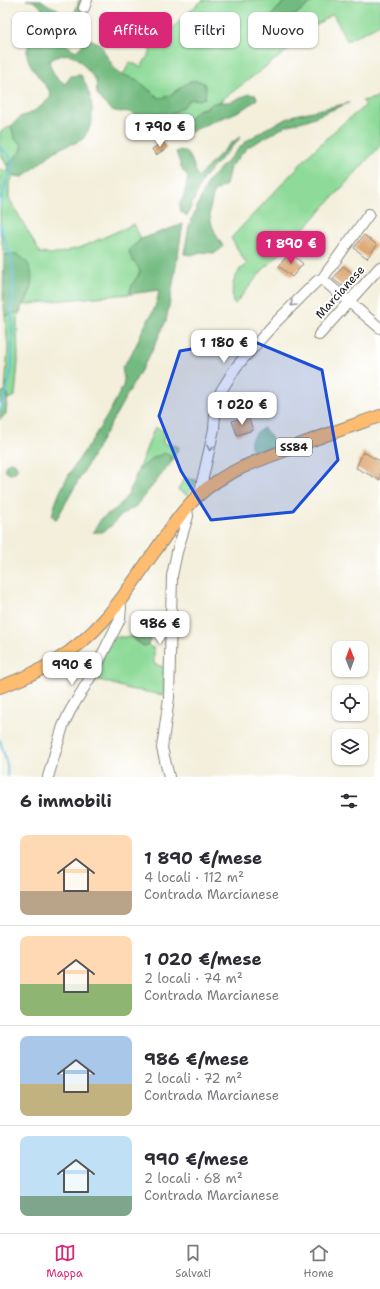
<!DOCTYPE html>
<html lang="it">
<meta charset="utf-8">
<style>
body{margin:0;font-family:"Shantell Sans",sans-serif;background:#f2f2f3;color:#2b2b33;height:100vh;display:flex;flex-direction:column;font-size:15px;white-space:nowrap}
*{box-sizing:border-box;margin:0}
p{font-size:13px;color:#7c7c81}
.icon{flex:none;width:22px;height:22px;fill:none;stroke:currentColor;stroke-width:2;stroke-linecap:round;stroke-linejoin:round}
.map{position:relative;height:777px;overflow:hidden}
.side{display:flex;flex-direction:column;background:#fff;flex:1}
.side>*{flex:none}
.guide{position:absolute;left:12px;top:12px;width:356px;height:36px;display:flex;gap:8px}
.needle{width:26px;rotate:359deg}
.fabs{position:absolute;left:332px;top:641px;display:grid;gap:8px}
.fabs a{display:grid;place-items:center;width:36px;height:36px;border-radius:8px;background:#fff;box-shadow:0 1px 3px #0004;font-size:20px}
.price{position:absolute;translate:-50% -34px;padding:0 9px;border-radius:8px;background:#fff;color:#222;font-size:13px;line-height:26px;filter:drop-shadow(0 1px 2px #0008)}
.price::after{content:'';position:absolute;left:50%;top:24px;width:12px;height:9px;margin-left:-6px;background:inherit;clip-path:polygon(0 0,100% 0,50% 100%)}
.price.on{background:#db2777;color:#fff}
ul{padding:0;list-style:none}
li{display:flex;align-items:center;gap:12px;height:100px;padding:0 20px}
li+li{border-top:1px solid #e1e1e2}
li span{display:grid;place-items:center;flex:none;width:112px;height:80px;border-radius:8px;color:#555}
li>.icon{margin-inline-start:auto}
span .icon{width:48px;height:48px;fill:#fffc;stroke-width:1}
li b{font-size:17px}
h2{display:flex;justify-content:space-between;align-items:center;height:48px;padding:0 20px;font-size:17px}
.tag{padding:0 14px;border-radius:8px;background:#fff;box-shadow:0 1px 3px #0004;font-size:14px;line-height:36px}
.tag.on{background:#db2777;color:#fff}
.tab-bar{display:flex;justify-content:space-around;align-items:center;height:56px;border-top:1px solid #e1e1e2;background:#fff;font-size:11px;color:#7c7c81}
.tab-bar a{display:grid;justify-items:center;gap:2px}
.tab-bar .on{color:#db2777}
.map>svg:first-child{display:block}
</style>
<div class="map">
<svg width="380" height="777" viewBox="0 0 380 777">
<rect width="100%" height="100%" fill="#fff"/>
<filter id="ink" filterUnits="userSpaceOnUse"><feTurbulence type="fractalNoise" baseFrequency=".025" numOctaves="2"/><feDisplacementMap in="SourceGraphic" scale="8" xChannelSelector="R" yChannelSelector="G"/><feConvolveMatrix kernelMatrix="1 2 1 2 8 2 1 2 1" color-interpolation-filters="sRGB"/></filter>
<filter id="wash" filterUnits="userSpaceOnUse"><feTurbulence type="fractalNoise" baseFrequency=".012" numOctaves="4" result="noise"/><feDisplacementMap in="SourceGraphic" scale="16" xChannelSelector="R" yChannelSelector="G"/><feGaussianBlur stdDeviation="0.9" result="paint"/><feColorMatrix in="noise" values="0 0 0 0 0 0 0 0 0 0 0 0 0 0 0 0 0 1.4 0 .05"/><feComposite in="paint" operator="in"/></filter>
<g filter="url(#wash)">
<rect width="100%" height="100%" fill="#f3efdb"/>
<path fill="#8eda98" stroke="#557b5a" d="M203,0h83l-17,18 -17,16 3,9h5l24,-18 16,-14 15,-11h65v24l-33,17 -14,-27 -4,2 -17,12 -20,19 -73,55 -21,8 -12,11 -17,5 -5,-1v-4l3,-4 17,-11 4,-6 5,-1 6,1 -15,-15 -17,12 -8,1 -8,-7 -28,-16 7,-13 11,5 10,-16 -10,-7 5,-7h2l10,5 34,-33z
M380,97v49l-87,95 -30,29 -28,34 -2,-1c-1,-11 -2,-22 6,-31v-2l8,-5 -16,-27 82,-87 28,-26 25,-20 -4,-4z
M11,126l4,13 7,5v6l-15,16 -7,-14v-20z
M0,169l9,3 4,4 -4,9v13l31,55 16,1 26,-7 52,-23 7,15 -8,7v15l5,5 2,6c-4,8 -10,13 -10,22l-78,7 -28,4 7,-15 -14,-35h-13l-4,-25z
M20,312l-3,10 1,40 -3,34 -7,3v-5l-3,-3 3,-44 -3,-31 10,-3z
M155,427l9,4 -1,12 16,4 -8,16v-7l-16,1 -17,13z
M184,478l12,2 -4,10h-2l-2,5 -10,-5z
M114,637h19l4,5 8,4 3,-2 2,3 4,1v16l10,3v28l-35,-6 -36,-11z"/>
<path fill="#72ba80" stroke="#476b4e" d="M26,0h15l7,5 10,4 6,12 -3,2c-15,-2 -18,-18 -28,-22 -1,0 -6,-1 -7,-1z
M79,0h9l-3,9 3,3v5l-5,7 3,11 -1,5 -3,2 -4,-1c-10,-16 -4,-25 1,-41z
M286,0h29l-15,11 -16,14 -23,18h-6l-3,-4 -1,-5 18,-16z
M41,33l12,6 8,1 8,7 7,4 10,-10 4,-2 10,5 15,26 5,4 16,5 23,19c2,-1 4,0 6,-1 15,-3 21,-23 39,-14l2,6 -1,9 -6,2 -6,-1 -4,1 -5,6 -17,11 -3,4v4l5,1 17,-5 12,-11 9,-2 4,-4 8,-2h11l19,-8 7,1 1,4c-12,12 -28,16 -43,22 -15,6 -33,19 -49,15 -14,-4 -21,-17 -33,-23 -9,-4 -14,3 -25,-7 -3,-3 -8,-9 -10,-12 -1,-4 0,-9 -1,-13 -1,-2 -17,-22 -19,-23 -10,-7 -19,-2 -28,3 2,11 8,17 16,23l6,-8 10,-1c9,16 16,39 7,56 -2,2 -3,6 -5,8 -7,5 -18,6 -26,11 -12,8 -22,18 -34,27l-10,-1 -4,-4 -2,-6 15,-16v-6l-7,-5 -4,-13 9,-9 11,-4 9,-6 10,-9 1,-5c-7,-11 -25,-28 -24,-41 0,-6 4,-11 3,-18z
M349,103l-42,17 -21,6 -38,21 -18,20 -4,18 -12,7c-1,5 -3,11 -4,16 -2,13 6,28 13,38l-2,3 -6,4 -14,-1 -10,3 -7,-1 5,-28 19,-45 37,-39 20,-13 30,-14z
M241,137l-38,41 -16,38 -7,-5v-8l4,-7 4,-19 -6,-8 -6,-17 5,-2c14,6 11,16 17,27l34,-35z
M183,224l-12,72 -5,25 -14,30 -96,169 -4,-5c8,-34 29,-57 47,-86 9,-13 16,-28 24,-43l1,-6 -2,-13c10,-12 14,-21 20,-36 8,-15 15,-23 17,-41l-29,4c0,-9 6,-14 10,-22 -2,-8 -10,-12 -11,-21l12,-12z
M17,254c2,2 6,4 8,6 14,15 3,38 -5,52l-5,1 -10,3 -2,-19 1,-42z
M5,391l3,3 -2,20 -6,6v-27z
M264,428l14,19 -23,7c-9,-11 -3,-20 9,-26z
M164,453l7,3v7l-35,43 -16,10 -10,11 -8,5h-9l8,-13 16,-11 11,-13 10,-25 17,-13z
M5 468a6 6 0 1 1 12 0a6 6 0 1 1-12 0Z
M137,621l11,6 5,8 -5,9 -3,2 -3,-1 -9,-8z"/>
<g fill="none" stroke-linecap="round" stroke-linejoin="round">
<path stroke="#5fbddd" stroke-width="2" d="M0,147c3,4 6,5 9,9 8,10 0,17 -3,26 -2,8 -3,15 -6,22
M0,225c3,13 10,25 12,38 3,16 1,31 0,47 0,15 1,31 0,46 0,18 -5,37 -12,54
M0,740c3,14 9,22 7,37"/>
</g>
<g id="blocks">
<path fill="#d89c5f" d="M163,142l4,6 -11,7 -4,-6z
M364,235l13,10 -10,13 -13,-10z
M290,252l13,12 -11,13 -13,-11z
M343,266l9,7 -10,13 -9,-7z
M248,416l5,14 -16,5 -5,-14z
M363,452l17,9v19l-24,-12z"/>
</g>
</g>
<g filter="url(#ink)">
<use href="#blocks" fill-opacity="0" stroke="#88867c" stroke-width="1"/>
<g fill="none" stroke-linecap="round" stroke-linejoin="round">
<defs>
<path id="minor" d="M84,8l3,-8
M322,279l58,49
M319,335l61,-68
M199,495l15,-66 2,-30 20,-32 38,-43 43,-43 5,-2 47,-65
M48,777l15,-51 7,-15 23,-38 27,-54 1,-12 -1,-7
M169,777l-7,-29 7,-50 3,-122 5,-24 11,-36 -1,-7"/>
<path id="major" d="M0,687c42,-15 75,-34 105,-68 19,-21 34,-46 50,-68 14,-20 27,-41 45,-57 26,-23 57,-33 89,-45 30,-12 60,-22 91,-33"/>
</defs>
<use href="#minor" stroke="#88867c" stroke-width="12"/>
<use href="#major" stroke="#88867c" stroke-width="14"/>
<use href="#minor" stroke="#fff" stroke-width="10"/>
<use href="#major" stroke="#fdbc6f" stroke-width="12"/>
</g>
<defs><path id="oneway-chevron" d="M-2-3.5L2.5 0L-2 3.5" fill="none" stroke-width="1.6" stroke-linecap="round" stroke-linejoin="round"/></defs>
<g stroke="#999">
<use href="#oneway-chevron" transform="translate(293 304) rotate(135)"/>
<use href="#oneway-chevron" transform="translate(210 448) rotate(103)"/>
</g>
</g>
<path fill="#1d4ed8" fill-opacity="0.2" stroke="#1d4ed8" stroke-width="3" stroke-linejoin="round" d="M248,339l74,31 16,90 -45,52 -82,8 -30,-49 -22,-55 21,-65z"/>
<g text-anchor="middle" stroke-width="4" stroke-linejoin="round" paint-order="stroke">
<rect fill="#fff" stroke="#606060" stroke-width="1" x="276" y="438" width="36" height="18" rx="3"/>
<g font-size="11" font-weight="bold" fill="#1c1c1c">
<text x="294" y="451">SS84</text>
</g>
<g font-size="12" fill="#1c1c1c" stroke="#fff">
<text transform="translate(340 292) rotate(-48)" y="4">Marcianese</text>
</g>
</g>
</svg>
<div class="fabs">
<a><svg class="needle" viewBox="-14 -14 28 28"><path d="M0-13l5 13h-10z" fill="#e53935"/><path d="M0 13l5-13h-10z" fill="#7c7c81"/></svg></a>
<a><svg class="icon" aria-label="locate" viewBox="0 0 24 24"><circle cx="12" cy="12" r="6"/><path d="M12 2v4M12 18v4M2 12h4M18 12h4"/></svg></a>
<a><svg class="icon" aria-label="layers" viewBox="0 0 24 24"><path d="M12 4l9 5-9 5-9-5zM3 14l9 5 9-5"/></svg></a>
</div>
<b class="price" style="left:160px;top:148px">1 790 €</b>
<b class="price on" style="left:291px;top:265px">1 890 €</b>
<b class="price" style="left:224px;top:364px">1 180 €</b>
<b class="price" style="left:242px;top:426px">1 020 €</b>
<b class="price" style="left:160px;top:645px">986 €</b>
<b class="price" style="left:72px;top:686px">990 €</b>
<div class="guide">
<a class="tag">Compra</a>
<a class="tag on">Affitta</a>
<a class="tag">Filtri</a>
<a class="tag">Nuovo</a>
</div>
</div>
<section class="side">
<h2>6 immobili<svg class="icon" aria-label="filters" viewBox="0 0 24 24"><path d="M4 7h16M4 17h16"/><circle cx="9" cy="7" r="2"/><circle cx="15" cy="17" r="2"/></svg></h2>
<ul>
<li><span style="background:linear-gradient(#ffd9b3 70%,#b9a48a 0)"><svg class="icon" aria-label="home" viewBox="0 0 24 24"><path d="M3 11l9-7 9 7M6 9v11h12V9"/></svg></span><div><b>1 890 €/mese</b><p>4 locali · 112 m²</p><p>Contrada Marcianese</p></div></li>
<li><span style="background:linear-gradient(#ffd9b3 60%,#8fb573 0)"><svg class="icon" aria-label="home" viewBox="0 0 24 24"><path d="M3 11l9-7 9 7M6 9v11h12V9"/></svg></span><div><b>1 020 €/mese</b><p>2 locali · 74 m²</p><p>Contrada Marcianese</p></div></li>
<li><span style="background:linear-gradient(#a9c7e8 60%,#c2b280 0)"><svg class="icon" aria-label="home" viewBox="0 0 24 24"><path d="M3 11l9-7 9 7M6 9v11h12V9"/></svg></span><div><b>986 €/mese</b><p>2 locali · 72 m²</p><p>Contrada Marcianese</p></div></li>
<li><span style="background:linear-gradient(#bfe0f5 75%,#7fa58c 0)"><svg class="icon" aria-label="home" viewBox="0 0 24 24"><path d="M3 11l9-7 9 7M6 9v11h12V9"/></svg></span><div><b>990 €/mese</b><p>2 locali · 68 m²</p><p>Contrada Marcianese</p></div></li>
</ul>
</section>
<nav class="tab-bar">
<a class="on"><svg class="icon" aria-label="map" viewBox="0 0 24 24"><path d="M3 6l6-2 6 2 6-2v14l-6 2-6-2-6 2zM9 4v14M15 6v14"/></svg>Mappa</a>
<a><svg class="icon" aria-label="saved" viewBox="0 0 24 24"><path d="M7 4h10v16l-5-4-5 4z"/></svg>Salvati</a>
<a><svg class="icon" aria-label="home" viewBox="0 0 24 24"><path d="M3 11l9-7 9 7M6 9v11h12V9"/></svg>Home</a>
</nav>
